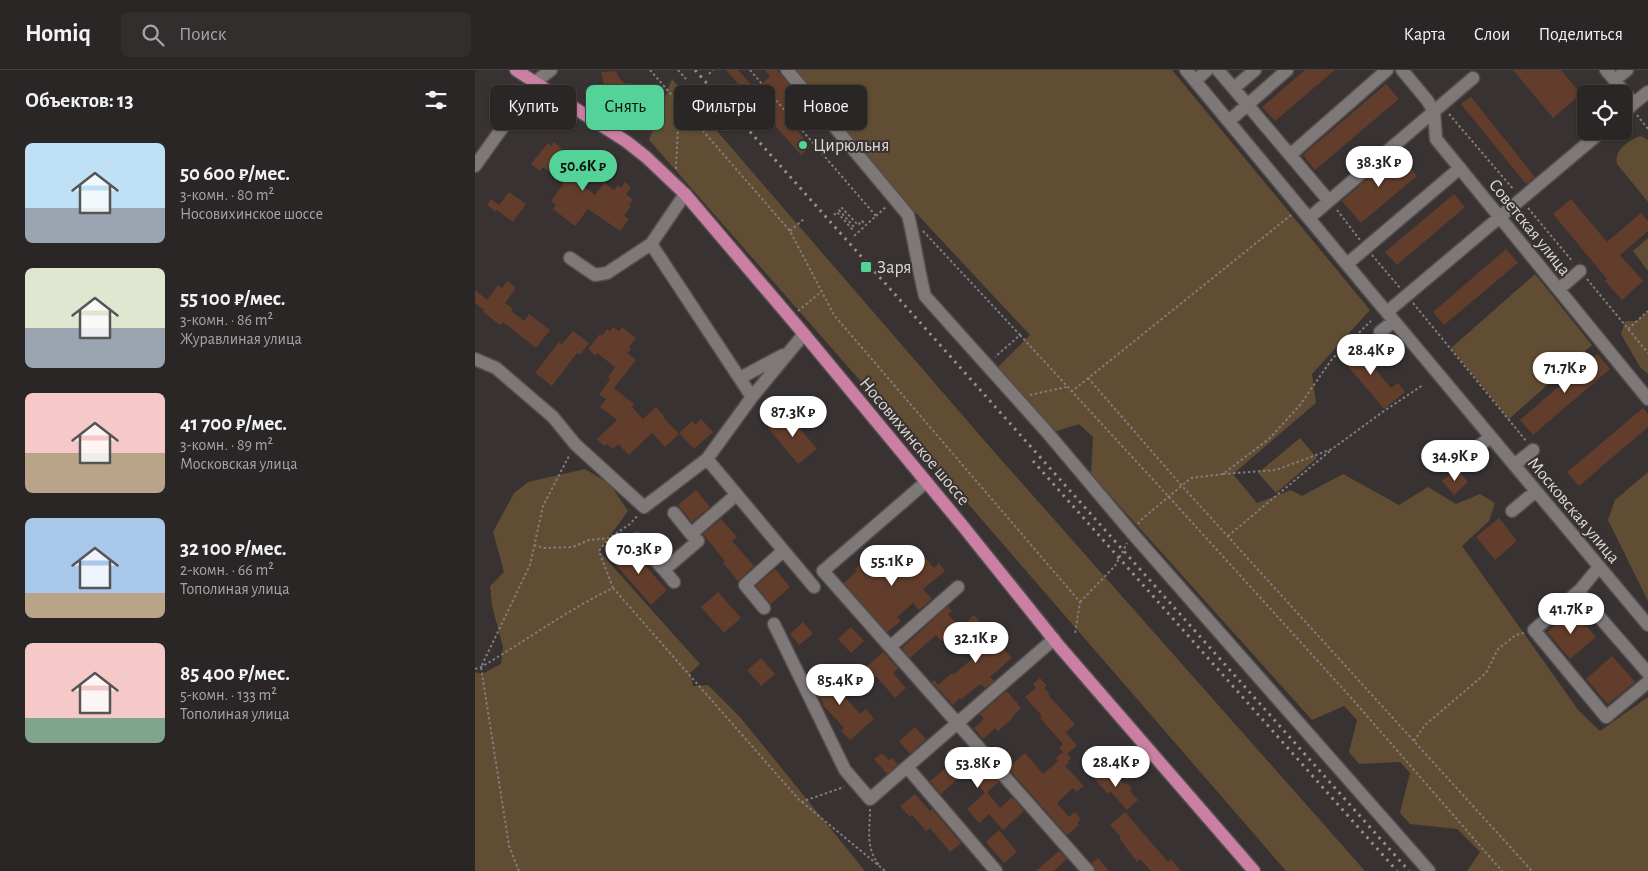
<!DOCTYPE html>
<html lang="ru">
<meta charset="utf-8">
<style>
body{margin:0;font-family:"Alegreya Sans",sans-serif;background:#322e2e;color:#f1f3f6;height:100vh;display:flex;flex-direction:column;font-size:19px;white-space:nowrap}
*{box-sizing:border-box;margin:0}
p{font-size:16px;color:#a5a5a7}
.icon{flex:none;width:28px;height:28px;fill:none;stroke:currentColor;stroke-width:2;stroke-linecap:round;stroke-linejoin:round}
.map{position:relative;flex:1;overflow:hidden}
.drawer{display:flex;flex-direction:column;background:#2a2626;width:475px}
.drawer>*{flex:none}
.hud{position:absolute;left:15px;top:15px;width:475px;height:45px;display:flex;gap:10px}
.buttons{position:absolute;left:1102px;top:15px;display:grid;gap:10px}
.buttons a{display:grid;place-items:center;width:55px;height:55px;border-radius:8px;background:#2a2626;box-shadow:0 1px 4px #0004,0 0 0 1px #464343;font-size:25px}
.price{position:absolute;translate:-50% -42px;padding:0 11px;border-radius:18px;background:#fff;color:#222;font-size:16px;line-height:32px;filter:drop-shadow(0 1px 2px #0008)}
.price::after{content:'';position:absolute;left:50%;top:30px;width:15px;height:11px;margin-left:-8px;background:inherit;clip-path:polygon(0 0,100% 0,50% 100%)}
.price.active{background:#53d397;color:#111}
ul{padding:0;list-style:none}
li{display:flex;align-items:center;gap:15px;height:125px;padding:0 25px}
li span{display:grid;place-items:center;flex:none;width:140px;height:100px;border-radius:8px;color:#555}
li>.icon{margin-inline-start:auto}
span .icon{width:60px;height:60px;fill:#fffc;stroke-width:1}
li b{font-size:21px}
h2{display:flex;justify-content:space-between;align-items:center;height:60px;padding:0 25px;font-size:21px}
.chip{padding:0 18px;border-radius:8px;background:#2a2626;box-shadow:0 1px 4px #0004,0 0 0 1px #464343;font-size:18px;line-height:45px}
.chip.active{background:#53d397;color:#111}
header{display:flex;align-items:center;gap:30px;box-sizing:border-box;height:70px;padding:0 25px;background:#2a2626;border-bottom:1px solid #464343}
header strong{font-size:24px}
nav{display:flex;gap:28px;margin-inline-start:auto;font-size:18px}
.search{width:350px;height:45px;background:#322e2e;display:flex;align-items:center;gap:12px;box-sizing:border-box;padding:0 18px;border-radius:8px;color:#a5a5a7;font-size:19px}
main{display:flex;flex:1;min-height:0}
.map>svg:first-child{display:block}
</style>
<header>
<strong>Homiq</strong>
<div class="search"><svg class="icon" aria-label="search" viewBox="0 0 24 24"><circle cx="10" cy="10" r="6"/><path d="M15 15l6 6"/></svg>Поиск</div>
<nav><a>Карта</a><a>Слои</a><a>Поделиться</a></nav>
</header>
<main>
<section class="drawer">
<h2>Объектов: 13<svg class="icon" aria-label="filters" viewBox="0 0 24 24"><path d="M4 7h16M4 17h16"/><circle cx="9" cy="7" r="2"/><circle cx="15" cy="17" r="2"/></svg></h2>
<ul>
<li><span style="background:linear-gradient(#bfe0f5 65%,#9aa5b1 0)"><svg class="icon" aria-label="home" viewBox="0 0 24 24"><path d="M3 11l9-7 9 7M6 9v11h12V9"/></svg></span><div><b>50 600 ₽/мес.</b><p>3-комн. · 80 m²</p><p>Носовихинское шоссе</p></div></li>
<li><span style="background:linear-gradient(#dfe7d0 60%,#9aa5b1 0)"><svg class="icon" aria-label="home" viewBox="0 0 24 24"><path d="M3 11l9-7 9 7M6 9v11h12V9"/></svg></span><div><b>55 100 ₽/мес.</b><p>3-комн. · 86 m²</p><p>Журавлиная улица</p></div></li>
<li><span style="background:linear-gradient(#f6c9c9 60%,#b9a48a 0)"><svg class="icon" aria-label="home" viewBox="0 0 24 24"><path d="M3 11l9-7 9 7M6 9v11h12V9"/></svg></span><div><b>41 700 ₽/мес.</b><p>3-комн. · 89 m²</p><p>Московская улица</p></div></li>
<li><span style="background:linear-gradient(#a9c7e8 75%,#b9a48a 0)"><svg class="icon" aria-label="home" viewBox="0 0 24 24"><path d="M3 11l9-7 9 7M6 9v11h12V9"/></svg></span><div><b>32 100 ₽/мес.</b><p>2-комн. · 66 m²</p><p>Тополиная улица</p></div></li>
<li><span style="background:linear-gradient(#f6c9c9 75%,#7fa58c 0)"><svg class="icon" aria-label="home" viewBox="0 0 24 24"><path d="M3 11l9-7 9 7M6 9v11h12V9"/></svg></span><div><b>85 400 ₽/мес.</b><p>5-комн. · 133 m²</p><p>Тополиная улица</p></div></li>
</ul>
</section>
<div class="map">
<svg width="1173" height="801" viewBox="0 0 1173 801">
<rect width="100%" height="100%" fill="#383232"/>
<path fill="#604d33" d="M320,0h377l198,240 -58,64 4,29 -83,71 24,29 34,-13 11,6 41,-22 56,31 29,-18 28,17 24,-10 15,9 -6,18 -27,25 117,165 21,20 48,-34v174h-181l13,-19 -23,-23 -47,-5 -10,-11 10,-40 -10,-11 -41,2 -10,-12 8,-32 -13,-14 -32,14 -221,-246 2,-37 -14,-13 -25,8 -57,-64 33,-33 -128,-137z
M197,9l318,368 375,424h-79l-316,-365 -321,-366z
M1166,66l7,4v62l-31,-38c-4,-13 13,-25 24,-28z
M1173,168v33l-15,-20z
M1060,204l57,71 -83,74 -58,-71z
M1173,241v63l-8,-7 -19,-33 4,-13h12z
M825,368l17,20 -41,35 -18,-20z
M110,399l25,15 18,27 -29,40 101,113 -10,9 3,13 15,-1 32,32 125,154h-390v-199l7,2 19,-10 2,-17 -11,-41 -2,-20 14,-14 -11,-40 21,-39 14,-11z
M1173,402v129l-40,-81 7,-20z"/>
<path fill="#623d2b" d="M251,0h12l17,19 15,-12 -5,-7h12l30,36 -18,15 20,23v4l-8,7z
M830,0h30l-60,51 -13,-14z
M1038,0h48l20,24 -28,24z
M141,1l3,7 5,5 10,1 3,16h-16l-10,-6 -7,-10 -3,-12z
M911,14l13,15 -84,71 -12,-15z
M996,27l64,80 -9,7 -65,-80z
M79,72l8,7 -3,3 9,8 -4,5 21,16 -3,4 13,10 9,-12 10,7 4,-5 3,3 4,-6 6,5 -5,7 7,6 -4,5 2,1 -7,10 5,3 -9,12 -32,-22 -13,17 -22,-17 3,-4 -5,-4 13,-18 -21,-16 -3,4 -9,-7 17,-21 3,3z
M922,83l20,23 -56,47 -19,-22z
M34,122l17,12 -13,18 -16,-12 -1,2 -9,-7 4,-6 8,6z
M979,124l11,13 -68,58 -12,-13z
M1096,129l36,43 34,-29 7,8v10l-28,24 23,26 -21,19 -17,-19 2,-2 -54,-65z
M1031,179l12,14 -74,62 -11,-13z
M32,211l9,7 -11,15 8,6 -2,2 13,10 5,-7 21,16 -14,18 -33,-26 -3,3 -17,-13 1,-2 -9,-7v-13l12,10 11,-15 4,3z
M138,257l6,4 3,-4 14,11 -7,9 2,2 -4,4 9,7 -22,28 20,16 -2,3 11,12 13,-12 8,9 -1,1 16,17 -14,13 -13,-14 -23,22 -11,-11 -5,5 -6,-5 -3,2 -7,-7 20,-19 -17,-13 6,-8 -7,-4 11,-16 -2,-2 7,-10 -18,-14 -1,3 -8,-7 12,-15 2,2 5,-7 3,2z
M98,261l16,12 -9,12 -3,-2 -25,33 -17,-13 24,-31 3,2z
M887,270l7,9 -6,6 5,6 23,27 7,-5 7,9 -21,17 -43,-51z
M1122,284l13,15 -77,66 -13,-15z
M1168,338l5,6v13l-69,59 -12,-14z
M312,343l30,36 -19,15 -30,-36z
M226,349l12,13 -19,17 -15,-16 13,-12 3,4z
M982,399l11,13 -14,13 -12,-14z
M221,420l14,17 -18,15 -14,-17z
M1024,448l18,23 -22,19 -19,-23z
M246,449l16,18 -5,4 22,25 -16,15 -15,-18 2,-2 -22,-27z
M152,475l40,45 -16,15 -40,-46z
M405,479l21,23 22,-17 11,13 5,-5 6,8 -22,18 9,10 -13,11 -6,-7 -16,14 4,4 -14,11 -43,-49 13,-12 -2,-2z
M300,499l15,18 -19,17 -15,-18z
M243,522l23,26 -17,15 -23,-26z
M473,536l4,5 -4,3 11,12 -18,15 -5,-6 -26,23 -8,-10z
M1098,540l23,27 -26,22 -23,-27z
M499,545l38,43 -22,19 4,4 -9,7 -4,-4 -4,3v-1l-16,14 -1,-2 -7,7 -21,-23 2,-2 4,5 14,-12 1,2 25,-21 -8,-10 5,-4 -12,-15z
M328,552l10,12 -14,11 -9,-11z
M376,557l13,14 -13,12 -13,-14z
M408,582l15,16 -5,5 13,15 -11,10 -19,-22 -12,10 -8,-10z
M1137,586l23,26 -27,22 -22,-25z
M286,588l14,16 -14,12 -14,-16z
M345,599l40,45 6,-5 8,10 -24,21 -9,-9 3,-3 -22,-24 2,-1 -6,-7 -8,-17z
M565,608l7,8 -3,2 6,6 -2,1 27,29 -9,8 11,14 -10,8 4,4 -3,3 1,1 -4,4 19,20 -8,6 -3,-4 -16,15 12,14 6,-5 6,7 -4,4 2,2 -12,10 -59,-67 17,-15 18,21 15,-13 -2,-3 7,-6 -4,-4 4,-4 -23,-26 2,-2 -17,-19 11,-9 -3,-4z
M532,621l14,17 -9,9 1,1 -15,13 -3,-3 -12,11 -9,-11 10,-9 -4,-5z
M440,657l11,12 -16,15 -11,-13z
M477,678l6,6 5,-4 6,7 4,-4 26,29 -12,10 13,16 12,-11 12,14 -21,19 -14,-16 -10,9 -12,-14 18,-16 -18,-20 -2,2 -1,-2 -23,21 -11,-13 24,-20 -8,-8z
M407,683l7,7 3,-2 6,6 -11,10 -13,-15z
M630,697l5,5 1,-2 14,15 2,-2 5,6 -2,2 8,9 -11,10 -17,-19 -2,3 -15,-17z
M440,724l15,17 2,-2 29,34 -11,9 -20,-24 -4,3 -14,-16 -2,2 -10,-11z
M650,742l43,50 3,-3 10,12h-30l-11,-12 -3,3 -18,-24 2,-1 -11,-12z
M524,760l18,22 -13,11 -18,-21z
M584,781l8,8 -13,12h-18z
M623,788l11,13h-13l-4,-8z"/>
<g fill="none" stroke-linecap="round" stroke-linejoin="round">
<defs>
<path id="minor" d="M312,0l121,145c7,27 10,54 17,81l121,135 86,102 297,338
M711,0l188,227 274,328
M743,0l111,131
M927,0l25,30 7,11 2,28 212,260
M1131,0l25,30 2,4 -9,9
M1140,10l12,-10
M720,11l12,-11
M759,18l21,-18
M1158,34l15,-12
M754,51l58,-51
M815,85l97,-85
M0,96l60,-84 16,-12
M210,124l-34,50 101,153
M834,148l164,-140
M95,188l25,17 12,-2 44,-29
M872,194l113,-96
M1084,219l21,-18
M912,242l215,-181
M905,262l14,-11
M329,264l-52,63 -45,62 107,128
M0,289l21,9 57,49 22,27 69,63 63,-48
M265,308l43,-23
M990,388l25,-21
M1039,395l19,-15
M451,412l-103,89 265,300
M1037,441l24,-20
M199,443l17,21
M162,469l27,31 34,-29 -7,-7 45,-39
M1124,497l-19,23 2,7 66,76
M189,500l10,12
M1105,520l-46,40 72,87 42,-35
M289,538l-19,-23 38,-34
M299,554l71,146 25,29 184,-160
M415,577l68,-60
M432,697l89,104"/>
<path id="major" d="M41,0l111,72 19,15 39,37 119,140 158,191 97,121 195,225"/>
</defs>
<use href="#minor" stroke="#544f4f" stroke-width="15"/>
<use href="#major" stroke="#544f4f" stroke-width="15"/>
<path stroke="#827d7d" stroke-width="2" stroke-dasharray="2.5 2.5" stroke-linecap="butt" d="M175,0l140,161 44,84 246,287 -5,32
M203,0l8,9
M275,0l126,146 -23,21
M234,4l4,-4
M974,44l65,76
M1162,45l11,14
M201,99l3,-64 14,-12
M1053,138l45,54
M862,140l23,30
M359,145l3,-3 15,17 2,-2 -15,-17 3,-2 16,17 4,-4 4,4
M401,146l11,-10
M315,161l15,-13
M448,161l97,104 -25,22
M897,185l28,33
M1112,209l61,74
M938,233l114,139
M323,241l23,-19
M1153,259l20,-18
M545,265l149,162 185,204 148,170
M613,308l94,108 350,385
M596,322l220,-177
M555,325l36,-8
M748,404l53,-4 56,-21 52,-38 39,-26
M663,454l4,-5 49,-41 32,-4 47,-36 30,-33 32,-46 39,-38
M753,466l102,-85
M59,475l10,3 29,-1 16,-7 20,-2 21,-14 8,-9
M138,518l188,214 43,-15
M605,532l35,-36 12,-23
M0,599l6,-2c45,-26 86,-57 132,-79l-14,-37 10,-13
M939,671l11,-16 61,-52 12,-24 18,-14 8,-2
M327,732l82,68 -1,1
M395,739c0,21 -5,40 10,57
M44,801l-10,-25 -28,-179 49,-102 13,-59 27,-52"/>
<use href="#minor" stroke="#7f7878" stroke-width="12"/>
<use href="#major" stroke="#ca7fa3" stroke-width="12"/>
<path stroke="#959090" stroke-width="3" stroke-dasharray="2.5 5" stroke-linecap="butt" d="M220,0l714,801
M558,391l364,410"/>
</g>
<g fill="#53d397" stroke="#383232" stroke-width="2">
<circle cx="328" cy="75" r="5"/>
<rect x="385" y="191" width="12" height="12" rx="2.5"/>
</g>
<g text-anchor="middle" stroke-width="4" stroke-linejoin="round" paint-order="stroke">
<g font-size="18" fill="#ddd9d9" stroke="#383232" text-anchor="start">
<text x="338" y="81">Цирюльня</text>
<text x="402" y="203">Заря</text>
</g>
<g font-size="18" fill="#ddd9d9" stroke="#383232">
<text transform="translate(1055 157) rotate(51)" y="6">Советская улица</text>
<text transform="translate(440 371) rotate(50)" y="6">Носовихинское шоссе</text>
<text transform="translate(1099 440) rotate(50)" y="6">Московская улица</text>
</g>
</g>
</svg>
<div class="buttons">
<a><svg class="icon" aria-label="locate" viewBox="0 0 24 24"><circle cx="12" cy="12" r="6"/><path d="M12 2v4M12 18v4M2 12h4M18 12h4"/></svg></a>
</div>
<b class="price" style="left:904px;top:118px">38.3K ₽</b>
<b class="price active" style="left:108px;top:122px">50.6K ₽</b>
<b class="price" style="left:896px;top:306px">28.4K ₽</b>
<b class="price" style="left:1090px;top:324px">71.7K ₽</b>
<b class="price" style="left:318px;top:368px">87.3K ₽</b>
<b class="price" style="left:980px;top:412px">34.9K ₽</b>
<b class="price" style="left:164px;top:505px">70.3K ₽</b>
<b class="price" style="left:417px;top:517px">55.1K ₽</b>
<b class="price" style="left:1096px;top:565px">41.7K ₽</b>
<b class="price" style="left:501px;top:594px">32.1K ₽</b>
<b class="price" style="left:365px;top:636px">85.4K ₽</b>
<b class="price" style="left:641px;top:718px">28.4K ₽</b>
<b class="price" style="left:503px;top:719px">53.8K ₽</b>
<div class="hud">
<a class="chip">Купить</a>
<a class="chip active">Снять</a>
<a class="chip">Фильтры</a>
<a class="chip">Новое</a>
</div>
</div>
</main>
